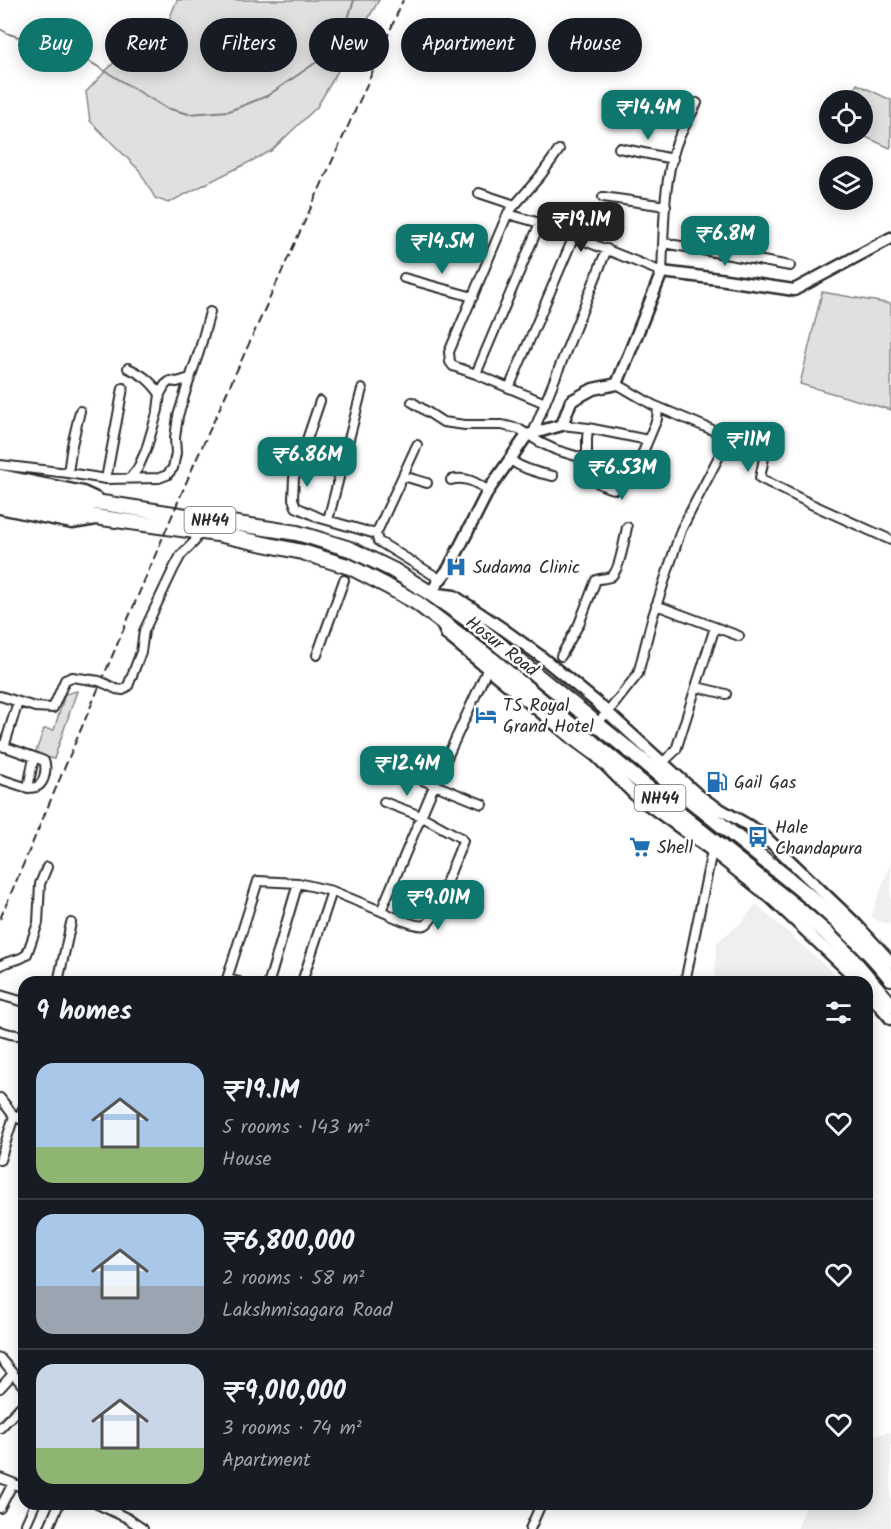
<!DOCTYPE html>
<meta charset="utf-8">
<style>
body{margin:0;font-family:Kalam,sans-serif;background:#242831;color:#f1f3f6;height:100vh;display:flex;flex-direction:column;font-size:22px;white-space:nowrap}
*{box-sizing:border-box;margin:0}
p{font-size:20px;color:#9ea1a6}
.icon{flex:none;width:33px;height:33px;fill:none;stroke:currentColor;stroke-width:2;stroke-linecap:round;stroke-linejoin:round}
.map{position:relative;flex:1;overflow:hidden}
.details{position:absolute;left:18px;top:976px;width:855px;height:534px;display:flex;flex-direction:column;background:#171b24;border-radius:18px;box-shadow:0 3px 15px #0003}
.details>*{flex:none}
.banner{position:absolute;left:18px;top:18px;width:855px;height:54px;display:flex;gap:12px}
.fabs{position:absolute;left:819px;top:90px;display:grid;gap:12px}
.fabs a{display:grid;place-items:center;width:54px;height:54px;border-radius:50%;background:#171b24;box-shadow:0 3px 15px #0003;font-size:30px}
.price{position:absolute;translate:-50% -51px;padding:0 14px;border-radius:12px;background:#0f766e;color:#fff;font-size:20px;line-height:39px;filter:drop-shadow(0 2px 3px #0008)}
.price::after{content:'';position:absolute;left:50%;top:36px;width:18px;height:14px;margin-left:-9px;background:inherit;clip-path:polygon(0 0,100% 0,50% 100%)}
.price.current{background:#222;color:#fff}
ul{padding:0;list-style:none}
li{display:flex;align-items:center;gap:18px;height:150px;padding:0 18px}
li+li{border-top:2px solid #363941}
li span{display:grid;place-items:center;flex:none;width:168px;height:120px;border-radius:18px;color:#555}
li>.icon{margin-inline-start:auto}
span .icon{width:72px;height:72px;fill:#fffc;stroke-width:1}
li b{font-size:26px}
h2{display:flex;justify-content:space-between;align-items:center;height:72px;padding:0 18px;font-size:26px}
.chip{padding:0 21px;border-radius:27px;background:#171b24;box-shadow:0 3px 15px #0003;font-size:21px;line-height:54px}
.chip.current{background:#0f766e;color:#fff}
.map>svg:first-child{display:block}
</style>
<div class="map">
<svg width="891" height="1529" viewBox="0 0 891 1529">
<rect width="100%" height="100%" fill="#fff"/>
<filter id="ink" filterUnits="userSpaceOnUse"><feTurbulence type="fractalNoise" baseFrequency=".0167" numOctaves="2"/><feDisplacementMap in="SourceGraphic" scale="12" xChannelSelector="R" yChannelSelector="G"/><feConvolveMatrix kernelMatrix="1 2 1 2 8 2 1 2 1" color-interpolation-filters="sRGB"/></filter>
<g filter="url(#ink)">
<path fill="#efefef" d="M891,862v62l-13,-3 -7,-5z
M756,904l84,75 -2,3h-124l3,-40 25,-20z
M891,1432v97h-94l9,-24 61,-1v-68z"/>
<path fill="#e0e0e0" stroke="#868686" stroke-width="1.5" d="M177,0h202l-62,107 -46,44 -103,52 -13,-5 -16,-28 -49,-49 -4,-29 48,-51 32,-14z
M857,84l34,16v46l-1,2 -31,-14h3v-34h-13z
M822,292l69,12v106l-91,-26z
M77,691l-23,68 -19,-5 9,-25 10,1 11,-36z"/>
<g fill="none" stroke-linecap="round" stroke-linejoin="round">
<path stroke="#7e7e7e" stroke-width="2" d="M0,29l9,5 73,23 84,51 23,6 40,-3 38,-15 57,-39 20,-26 10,-31"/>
<defs>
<path id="street" d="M619,148l54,11
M479,193l36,12
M603,197l63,9
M508,214l32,9 122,49c2,-40 1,-89 14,-127 5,-14 14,-28 21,-42
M664,243l126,23
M404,278l69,19
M128,368c15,7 22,12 32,26
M476,374l64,-151
M617,384l36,21 98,41 13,12 -4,20 51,26 80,36
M509,388l65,-152
M320,401l-26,77 -1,21 3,8 24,11 56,16
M412,402l31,20 22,3h37l17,4 22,14 15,7 30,9
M545,403l-69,-29 -23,-8 -3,-4 -1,-10 59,-139 33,-38 18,-25
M562,425l26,3 -1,11v35c6,7 20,15 30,15l21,-25 19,-45 1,-12
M588,428l60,12
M533,433l74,-184
M417,445l-41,89 2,7 62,38
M510,460c13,9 27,13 43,16
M0,465l68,8 4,-28 8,-34
M68,473l38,6 17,-91
M403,476l24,7
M130,478l8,-10 8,-18 12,-40 2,-16 5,-9 5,-4 7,1 13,-4
M106,479l53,-1 8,-3 6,-7 3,-15 -1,-15 3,-22 8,-26 13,-38 11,-40
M451,480c14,-4 25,2 37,11
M328,520l34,-131
M656,605l83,31
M317,655l27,-75
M561,656l18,-32 17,-44c5,-2 9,-1 14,-3 9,-3 15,-40 17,-50
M106,684l10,5 7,1 5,-4 13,-34 3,-21 30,-63 7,-13 14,-14 1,-10
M697,687l29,7
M0,696l35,11 18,1 12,-28 7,-3 27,4
M596,724l12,-12 30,-38 14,-55 29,-89 48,-93
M0,745l34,12 -6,31 -28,-9
M4,747l14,-45
M659,766l17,-16 39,-123
M405,773l77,31
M28,788c3,0 7,0 10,-2 7,-4 9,-19 6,-25l-10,-4
M381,911c9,4 35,17 44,14 3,-1 5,-5 7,-7l31,-77 -2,-3 -40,-22 -37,-14
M0,966c8,-7 20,-4 27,-12l11,-31 2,-39 7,-17
M227,979l12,3
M58,982l13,-59
M226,982l32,-101 40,2 34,8
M269,982l29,-99
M302,982l30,-91 49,20 53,-125 54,-118
M685,982l27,-131
M0,995l24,7
M0,1031l10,3 14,2
M0,1098l14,18
M19,1118l5,-12
M0,1160l14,-44 10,5
M0,1358l24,29
M0,1388l13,-14
M0,1428l24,-25
M0,1478l13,5
M97,1504l30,14 16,11
M0,1508l13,-25 11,6
M26,1524l9,-20
M48,1529l11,-25
M530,1529l11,-25"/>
<path id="secondary" d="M891,238l-97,52 -75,-11 -57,-7 -45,112 -24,5 -22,12 -9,24 -35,10 -39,56 -39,77 -19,25 24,3 49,33 36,26 56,46 102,93 14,10 49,28 95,91 36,39
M0,475l83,17 15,7
M0,508l72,15 24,-4
M441,622l6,13 126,104 23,17 40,40 76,55 60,48 88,83
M867,991l24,28"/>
<path id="highway" d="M0,486l58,11 51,7 188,29 14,4 39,12 43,21 37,23 40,28 334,271c31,26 61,54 87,86
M0,499l102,19 115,16 85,18 48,15 37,19 30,17 74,56 192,158 114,91 28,24 26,26 40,47"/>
</defs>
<use href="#street" stroke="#2b2b2b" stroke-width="12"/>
<use href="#secondary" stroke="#2b2b2b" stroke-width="15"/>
<use href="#highway" stroke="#2b2b2b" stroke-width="18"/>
<use href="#street" stroke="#fff" stroke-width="8"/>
<use href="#secondary" stroke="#fff" stroke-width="10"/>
<use href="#highway" stroke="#fff" stroke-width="14"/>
<path stroke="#2b2b2b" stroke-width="2" stroke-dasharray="9 4.5" stroke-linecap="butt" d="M0,919l192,-450 177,-389 34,-80"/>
<defs>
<path id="street-bridge" d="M99,681l7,3"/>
</defs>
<use href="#street-bridge" stroke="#2b2b2b" stroke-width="12" stroke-linecap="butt"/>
<use href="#street-bridge" stroke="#fff" stroke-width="8"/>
</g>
</g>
<defs>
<symbol id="hospital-bare" viewBox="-9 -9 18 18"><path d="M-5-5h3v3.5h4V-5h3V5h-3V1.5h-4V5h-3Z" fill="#1f6fb2" stroke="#fff" stroke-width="2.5" paint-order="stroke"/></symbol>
<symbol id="hotel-bare" viewBox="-9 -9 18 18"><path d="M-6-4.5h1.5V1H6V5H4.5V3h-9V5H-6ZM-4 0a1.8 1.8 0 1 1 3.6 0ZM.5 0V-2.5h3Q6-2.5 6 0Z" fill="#1f6fb2" stroke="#fff" stroke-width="2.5" paint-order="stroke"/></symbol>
<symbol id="fuel-bare" viewBox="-9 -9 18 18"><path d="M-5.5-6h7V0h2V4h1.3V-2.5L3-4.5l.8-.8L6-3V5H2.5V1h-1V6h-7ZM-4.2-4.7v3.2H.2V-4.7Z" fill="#1f6fb2" stroke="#fff" stroke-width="2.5" paint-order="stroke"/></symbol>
<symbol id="bus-bare" viewBox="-9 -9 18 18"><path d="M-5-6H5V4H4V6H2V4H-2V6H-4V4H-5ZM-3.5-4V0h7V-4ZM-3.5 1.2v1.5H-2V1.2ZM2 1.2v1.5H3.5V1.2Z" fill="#1f6fb2" stroke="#fff" stroke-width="2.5" paint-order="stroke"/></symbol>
<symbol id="supermarket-bare" viewBox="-9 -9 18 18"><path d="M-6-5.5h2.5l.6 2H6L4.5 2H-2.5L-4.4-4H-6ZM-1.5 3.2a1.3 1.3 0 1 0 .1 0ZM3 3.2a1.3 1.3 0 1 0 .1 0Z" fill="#1f6fb2" stroke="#fff" stroke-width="2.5" paint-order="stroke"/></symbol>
</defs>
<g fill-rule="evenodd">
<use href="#hospital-bare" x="441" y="552" width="30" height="30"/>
<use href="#hotel-bare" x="471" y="700" width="30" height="30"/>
<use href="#fuel-bare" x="702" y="767" width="30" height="30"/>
<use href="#bus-bare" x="743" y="822" width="30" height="30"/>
<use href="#supermarket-bare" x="625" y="832" width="30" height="30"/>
</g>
<g text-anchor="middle" stroke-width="5" stroke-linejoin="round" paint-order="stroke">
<g fill="#fff" stroke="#6b6b6b" stroke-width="1.5">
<rect x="184.5" y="507" width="51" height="26" rx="4.5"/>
<rect x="634.5" y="785" width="51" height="26" rx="4.5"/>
</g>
<g font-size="16" font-weight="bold" fill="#2b2b2b">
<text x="210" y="526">NH44</text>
<text x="660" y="804">NH44</text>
</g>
<g font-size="18" fill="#2b2b2b" stroke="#fff" text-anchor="start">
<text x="473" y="573">Sudama Clinic</text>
<text x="503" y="711">TS Royal<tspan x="503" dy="21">Grand Hotel</tspan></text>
<text x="734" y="788">Gail Gas</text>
<text x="775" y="833">Hale<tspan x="775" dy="21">Chandapura</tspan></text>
<text x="657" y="853">Shell</text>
</g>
<g font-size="18" fill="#2b2b2b" stroke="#fff">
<text transform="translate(502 646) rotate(38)" y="6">Hosur Road</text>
</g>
</g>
</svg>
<div class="fabs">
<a><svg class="icon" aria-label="locate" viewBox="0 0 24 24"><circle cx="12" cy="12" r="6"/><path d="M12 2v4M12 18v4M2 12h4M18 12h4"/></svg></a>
<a><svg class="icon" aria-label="layers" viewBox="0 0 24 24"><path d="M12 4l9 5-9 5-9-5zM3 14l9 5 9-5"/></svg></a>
</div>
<b class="price" style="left:648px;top:141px">₹14.4M</b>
<b class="price current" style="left:581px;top:253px">₹19.1M</b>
<b class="price" style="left:725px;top:267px">₹6.8M</b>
<b class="price" style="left:442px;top:275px">₹14.5M</b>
<b class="price" style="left:748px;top:473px">₹11M</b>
<b class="price" style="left:307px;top:488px">₹6.86M</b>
<b class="price" style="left:622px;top:501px">₹6.53M</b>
<b class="price" style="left:407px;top:797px">₹12.4M</b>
<b class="price" style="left:438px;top:931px">₹9.01M</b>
<div class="banner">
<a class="chip current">Buy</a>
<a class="chip">Rent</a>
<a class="chip">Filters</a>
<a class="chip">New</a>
<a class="chip">Apartment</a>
<a class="chip">House</a>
</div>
<section class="details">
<h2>9 homes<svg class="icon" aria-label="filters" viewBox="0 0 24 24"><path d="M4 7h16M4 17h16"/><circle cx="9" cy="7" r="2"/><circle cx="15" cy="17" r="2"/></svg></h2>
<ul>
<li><span style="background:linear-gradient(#a9c7e8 70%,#8fb573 0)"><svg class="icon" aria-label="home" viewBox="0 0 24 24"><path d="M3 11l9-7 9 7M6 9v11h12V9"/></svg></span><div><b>₹19.1M</b><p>5 rooms · 143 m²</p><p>House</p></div><svg class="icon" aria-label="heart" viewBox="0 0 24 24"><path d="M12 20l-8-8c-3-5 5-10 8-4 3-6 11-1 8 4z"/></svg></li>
<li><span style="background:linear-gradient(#a9c7e8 60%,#9aa5b1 0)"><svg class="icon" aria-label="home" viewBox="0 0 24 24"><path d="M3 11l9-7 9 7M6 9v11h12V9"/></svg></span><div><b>₹6,800,000</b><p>2 rooms · 58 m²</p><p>Lakshmisagara Road</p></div><svg class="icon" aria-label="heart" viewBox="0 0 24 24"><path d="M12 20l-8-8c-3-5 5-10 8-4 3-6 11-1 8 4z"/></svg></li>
<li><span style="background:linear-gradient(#c9d6e8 70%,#8fb573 0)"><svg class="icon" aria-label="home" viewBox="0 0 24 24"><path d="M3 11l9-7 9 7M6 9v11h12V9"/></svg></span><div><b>₹9,010,000</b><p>3 rooms · 74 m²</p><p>Apartment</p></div><svg class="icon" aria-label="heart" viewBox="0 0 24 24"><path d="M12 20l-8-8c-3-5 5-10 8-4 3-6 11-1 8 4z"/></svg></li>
</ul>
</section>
</div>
